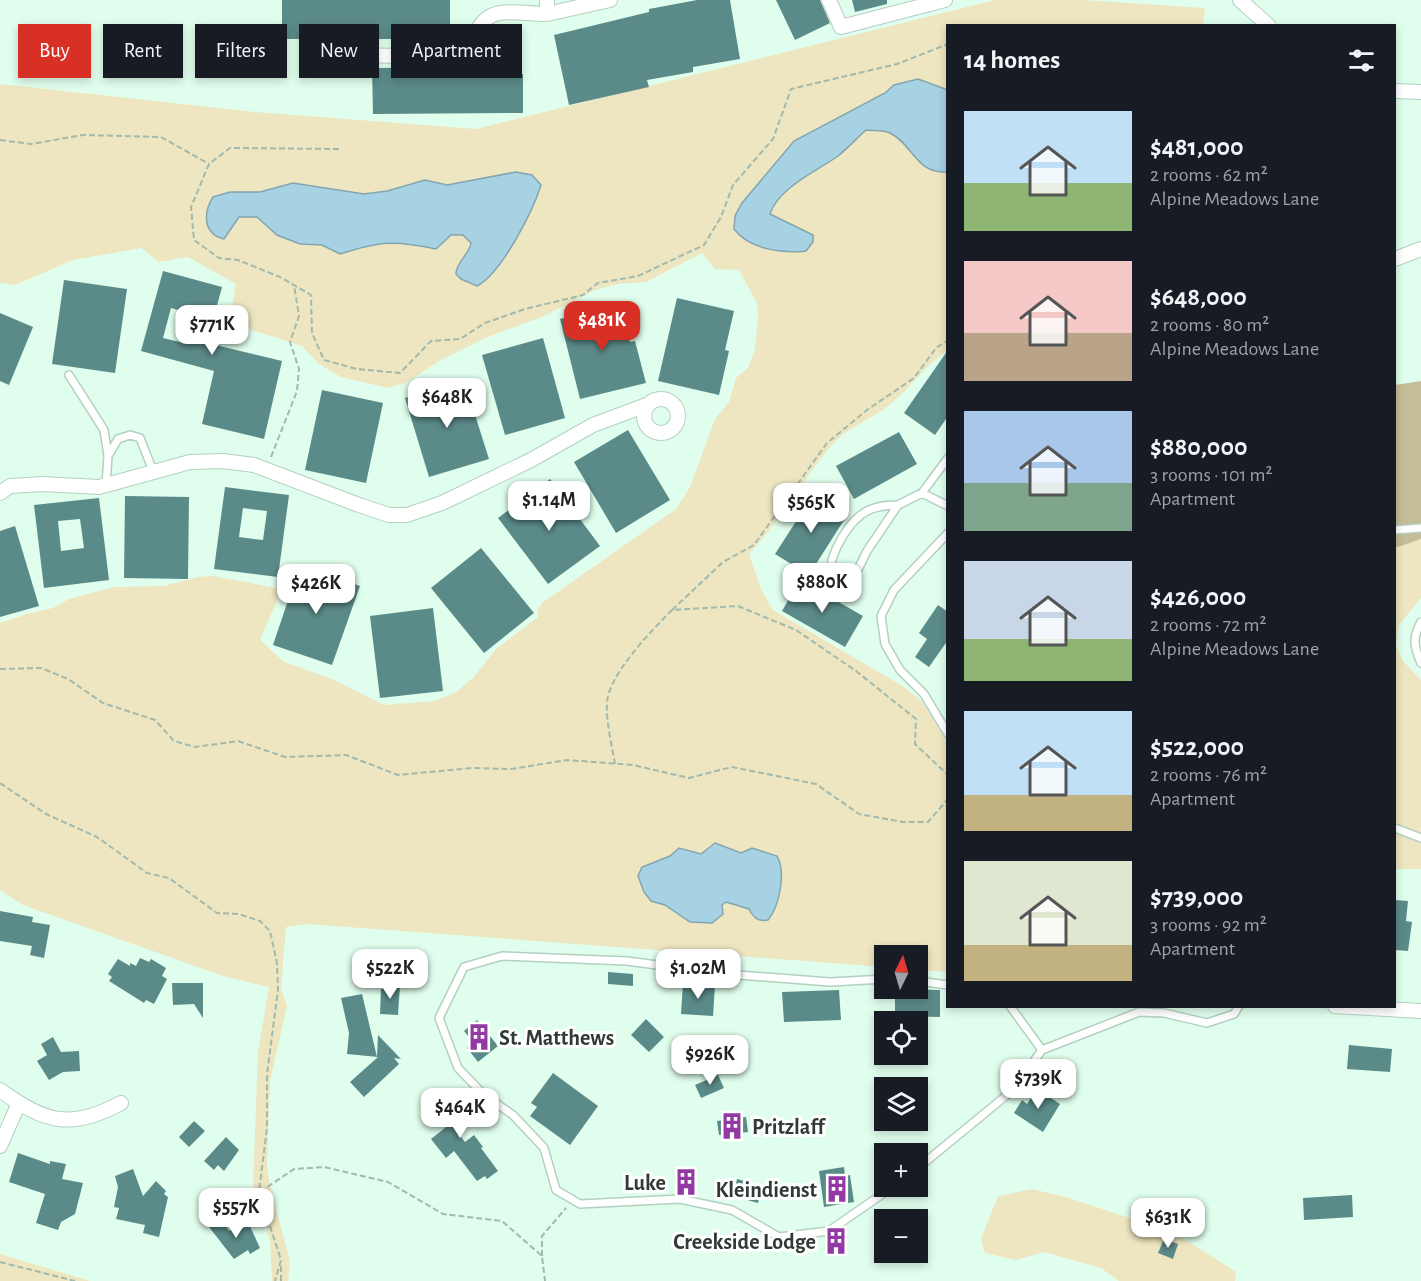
<!DOCTYPE html>
<meta charset="utf-8">
<style>
body{margin:0;font-family:"Alegreya Sans",sans-serif;background:#20242c;color:#f1f3f6;height:100vh;display:flex;flex-direction:column;font-size:22px;white-space:nowrap}
*{box-sizing:border-box;margin:0}
p{font-size:20px;color:#9ea1a6}
.icon{flex:none;width:33px;height:33px;fill:none;stroke:currentColor;stroke-width:2;stroke-linecap:round;stroke-linejoin:round}
.map{position:relative;flex:1;overflow:hidden}
.drawer{position:absolute;left:946px;top:24px;width:450px;height:984px;display:flex;flex-direction:column;background:#171b24;border-radius:0px;box-shadow:0 3px 9px #0003}
.drawer>*{flex:none}
.top-card{position:absolute;left:18px;top:24px;width:570px;height:54px;display:flex;gap:12px}
.needle{width:39px;rotate:5deg}
.buttons{position:absolute;left:874px;top:945px;display:grid;gap:12px}
.buttons a{display:grid;place-items:center;width:54px;height:54px;border-radius:0px;background:#171b24;box-shadow:0 3px 9px #0003;font-size:30px}
.price{position:absolute;translate:-50% -51px;padding:0 14px;border-radius:12px;background:#fff;color:#222;font-size:20px;line-height:39px;filter:drop-shadow(0 2px 3px #0008)}
.price::after{content:'';position:absolute;left:50%;top:36px;width:18px;height:14px;margin-left:-9px;background:inherit;clip-path:polygon(0 0,100% 0,50% 100%)}
.price.on{background:#d93025;color:#fff}
ul{padding:0;list-style:none}
li{display:flex;align-items:center;gap:18px;height:150px;padding:0 18px}
li span{display:grid;place-items:center;flex:none;width:168px;height:120px;border-radius:0px;color:#555}
li>.icon{margin-inline-start:auto}
span .icon{width:72px;height:72px;fill:#fffc;stroke-width:1}
li b{font-size:26px}
h2{display:flex;justify-content:space-between;align-items:center;height:72px;padding:0 18px;font-size:26px}
.chip{padding:0 21px;border-radius:0px;background:#171b24;box-shadow:0 3px 9px #0003;font-size:21px;line-height:54px}
.chip.on{background:#d93025;color:#fff}
.map>svg:first-child{display:block}
</style>
<div class="map">
<svg width="1421" height="1281" viewBox="0 0 1421 1281">
<rect width="100%" height="100%" fill="#e0feed"/>
<path fill="#eee6c0" d="M995,0h89l121,8 -2,17 -255,1v324c-23,15 -38,39 -60,56 -18,14 -40,21 -56,39 -30,35 -51,76 -83,109l12,35 12,21 128,75 22,17 25,42v228l-30,-2v-14h-33v11l-578,-43 -21,3 -5,61 6,18 -17,75 -3,84 4,26 19,70 -2,20h-16l-2,-41 -17,-54 5,-134 11,-65 -46,-11 -200,-71 -23,-15v-267l27,-9 26,-6 16,-9 45,-12 50,-1 34,-9 15,-1 69,13 -22,51 23,21 51,19 50,25 50,-4 21,-8 18,-15 23,-29 42,-32v-8l4,-6 134,-94 14,-22 25,-68 14,-17 7,-24 12,-10 7,-19 3,-31 -1,-15 -18,-33 -24,-1 -13,-16 -56,29 -28,2 -23,6 -51,26 -59,22 -44,22 -36,23 -17,5 -47,-11 -22,-13 -17,-18 -63,-20 -9,-9 6,-33 -48,-27 -29,5 -18,-14 -68,12 -58,25 -15,-2v-199l255,28 221,17z
M1421,539v59l-22,27 -3,21 7,15 18,19v189h-26v-321z
M1032,1189l37,9 106,35 61,39 -1,9h-116l-18,-13 -57,-16 -28,8 -31,-7 -4,-14 17,-43z
M0,1254l90,27h-90z"/>
<path fill="#c5bd98" d="M1421,381v158l-26,9v-163z"/>
<path fill="#a7d2e4" stroke="#83a5b0" stroke-width="1.5" d="M918,79l30,11v82c-33,2 -34,-27 -58,-39 -6,-3 -17,-2 -24,-3 -9,8 -18,18 -28,26 -21,15 -60,32 -68,58l43,21v7l-7,9c-24,3 -57,-2 -72,-22l1,-13 7,-13 52,-62 91,-48 9,-8z
M516,172l16,3 9,10c-8,26 -40,89 -64,101l-16,-7 -5,-5c0,-12 13,-19 15,-31l-8,-8h-12l-15,14c-41,-9 -56,-8 -96,5l-18,-9 -22,-1 -23,-9 -20,-18h-18l-15,22c-21,-5 -21,-26 -11,-42l17,-5h30l33,-9 71,11 23,-3 38,-11 22,5z
M715,843l26,10 11,-5 25,8c9,16 3,49 -9,64 -10,2 -14,-2 -19,-11l-23,-7 -4,3 1,9 -11,9 -22,-1 -25,-17 -14,-4 -7,-9 -6,-16 4,-9 28,-11 9,-8 22,6z"/>
<path fill="#5b8b89" fill-rule="evenodd" d="M282,0h168v25l-3,1v13h-165z
M697,0h33l10,59 -47,8v5l-46,8 2,7 -80,18 -15,-70 95,-23v-3z
M776,0h44l10,23 -35,17z
M852,0h35v4l-32,8z
M512,67l1,7h10v39l-150,1 -1,-46z
M163,271l59,16 -15,56 75,18 -18,78 -62,-15 12,-53 -73,-20zM171,308l25,7 -8,29 -25,-6z
M64,280l63,9 -12,84 -63,-9z
M677,298l57,13 -9,39 4,1 -10,44 -61,-14z
M620,304l10,38 5,-1 11,42 -66,16 -20,-80z
M0,313l33,14 -24,58 -9,-4z
M543,338l22,80 -60,17 -23,-80z
M948,350v66l-13,19 -31,-22z
M464,380l25,79 -60,18 -24,-79z
M322,390l61,13 -17,80 -61,-13z
M628,430l42,70 -54,33 -42,-71z
M899,432l18,32 -63,35 -18,-33z
M550,479l50,67 -52,38 -50,-66z
M225,487l64,8 -11,82 -64,-8zM243,508l24,3 -4,29 -24,-3z
M815,492l14,9 -2,4 19,12 -37,58 -34,-21z
M125,496l64,1 -1,82 -64,-1z
M99,498l10,82 -65,8 -10,-83zM80,519l4,29 -23,3 -3,-30z
M15,526l24,80 -39,11v-86z
M481,548l53,65 -50,40 -53,-65z
M300,565l60,21 -28,79 -59,-20z
M800,580l63,36 -18,31 -63,-36z
M938,605l10,7v28l-19,27 -14,-10 12,-18 -8,-6z
M433,608l10,83 -63,7 -10,-82z
M1395,900l13,1 -2,20 6,1 -4,29 -13,-1z
M0,911l33,6 -1,5 18,3 -6,33 -14,-3 2,-9 -32,-5z
M140,958l9,4 2,-3 15,9 -4,8 5,3 -13,25 -8,-4 -2,3 -35,-22 3,-4 -4,-3 10,-15 12,7v-3l6,3z
M608,972l25,2v12l-25,-2z
M172,983h31v35l-9,-14 -21,1z
M683,983l32,2 -2,31 -32,-2z
M386,984l14,1 -2,30 -18,-1 1,-25h5z
M895,989l45,1v27l-45,-1z
M839,990l2,30 -57,2 -2,-30z
M362,994l15,63 1,-22 23,24 -7,-1 5,6 -35,33 -14,-15 28,-25 -31,-3 2,-21 -8,-35z
M646,1019l18,18 -15,15 -18,-17z
M477,1020l21,26 -20,16 -11,-14 6,-6 -9,-11z
M53,1037l8,15 18,-1 1,20 -17,1 -14,8 -12,-19 10,-6 -6,-11z
M1349,1045l43,4 -2,23 -43,-3z
M553,1073l45,33 -28,39 -40,-29 7,-9 -6,-4z
M718,1075l6,13 -23,10 -6,-13z
M1037,1089l23,15 -17,28 -29,-19 8,-13 5,4z
M442,1091l22,8 -10,29 11,14 9,-7 9,12 -2,1 17,23 -11,8 -2,-3 -8,5 -23,-30 -8,7 -15,-19 15,-12 -15,-5z
M746,1117l2,15 -29,3 -2,-14z
M194,1121l11,10 -16,16 -10,-10z
M226,1137l13,13 -15,21 -6,-6 -4,5 -10,-9z
M18,1153l32,11v-3l16,3 -4,15 21,4 -8,31 -14,8 -3,8 -22,-7 9,-29 -36,-12z
M844,1167l1,9 5,-1 4,27 -30,5 -5,-36z
M133,1169l10,27 13,-15 10,10 -2,3 4,3 -9,40 -16,-4 2,-8 -29,-6 3,-11 -5,-1 4,-20 -3,-11z
M679,1174l15,1 -1,14h-14z
M737,1179l25,7 -4,17 -25,-7z
M1352,1195l1,22 -49,3 -1,-22z
M221,1219l8,12 5,-4 4,5 11,-8 11,24 -10,6 -2,-4 -14,9 -25,-32z
M1164,1239l14,5 -5,15 -15,-6z"/>
<g fill="none" stroke-linecap="round" stroke-linejoin="round">
<defs>
<path id="lane" d="M69,375l35,55 4,26 -2,29
M108,456l10,-17 12,-4 10,3 13,33
M922,493l26,13
M898,505c-10,0 -20,1 -29,5 -20,9 -39,43 -39,64l7,7 13,5 17,-35 31,-46 24,-12 26,-35
M1395,530l26,-2
M948,533l-54,57 -13,26 4,28 15,26 24,24 24,40
M1421,622c-9,16 -7,25 0,41
M1395,828l26,10
M885,979l-55,3 -105,-8 -98,-13 -125,-5 -38,11 -25,51 19,50 25,26 30,21 31,33 12,42 24,14 100,-5 52,11 47,27 50,-6 65,-45
M918,981l30,4
M1010,1006l32,44
M918,1168l95,-78 29,-40 97,-38 25,1 43,10 27,-9 5,-8"/>
<path id="street" d="M547,0v14l63,-14
M829,0l12,27 104,-27
M1240,0l29,26
M355,55l92,2 23,-8c13,-47 35,-36 77,-35
M1395,91l26,1
M1395,259l26,-10
M644 416a17 17 0 1 1 34 0a17 17 0 1 1-34 0Z
M0,493l10,-7 32,-2 57,3 91,-25 33,-1 31,4 105,40 30,10h18l35,-12 89,-43 62,-35 56,-21
M1335,1006l86,5
M0,1090c45,33 71,40 121,13
M0,1146l19,-43"/>
</defs>
<use href="#lane" stroke="#b3d0c0" stroke-width="10"/>
<use href="#street" stroke="#b3d0c0" stroke-width="16"/>
<path stroke="#a2b9ac" stroke-width="2" stroke-dasharray="6 3" stroke-linecap="butt" d="M0,140l31,4 52,-9 78,2 48,27
M339,149l-109,-1 -21,16 -18,43 3,33 25,18 19,2 42,17 31,18 1,38 12,27 33,9 43,4 31,-32 29,-2 25,-16 40,-14 58,-14 15,-12 40,-7 66,-31 17,-28 12,-32 40,-46 18,-50 106,-25 51,-20
M271,457l26,-66 2,-22 -9,-27 9,-26 -5,-31
M672,610l51,-48 31,-17 73,-102 40,-33 47,-32 22,-30 12,-8
M0,669l41,-1 27,11 35,24 52,17 19,21 21,6 43,-6 47,16 61,-2 52,20 74,-7 39,1 56,-9 66,5 56,13 43,-11 84,17 43,30 44,8h25l19,-22 1,-5
M615,764c-3,-19 -9,-41 -8,-60 0,-28 46,-75 65,-94l66,-4 58,24 60,41 60,48 -1,25 33,31
M0,783l46,31 51,23 50,36 22,5 48,35 22,1 21,7 10,10 7,32 1,27 -11,84v54l-8,64 22,68 -6,21
M260,1192l34,-23 30,-2 64,15 55,32 59,7 40,35 3,25
M542,1256v-20l24,-28
M0,1262l75,19
M281,1266v15"/>
<use href="#lane" stroke="#fff" stroke-width="7"/>
<use href="#street" stroke="#fff" stroke-width="14"/>
</g>
<defs>
<symbol id="building-bare" viewBox="-9 -9 18 18"><path d="M-4-6H4V6H1V3H-1V6H-4ZM-2.5-4.3h1.7v1.8h-1.7ZM.8-4.3h1.7v1.8H.8ZM-2.5-1h1.7V.8h-1.7ZM.8-1h1.7V.8H.8Z" fill="#9239a4" stroke="#fff" stroke-width="2.5" paint-order="stroke"/></symbol>
</defs>
<g fill-rule="evenodd">
<use href="#building-bare" x="460" y="1018" width="38" height="38"/>
<use href="#building-bare" x="713" y="1107" width="38" height="38"/>
<use href="#building-bare" x="667" y="1163" width="38" height="38"/>
<use href="#building-bare" x="818" y="1170" width="38" height="38"/>
<use href="#building-bare" x="817" y="1222" width="38" height="38"/>
</g>
<g text-anchor="middle" stroke-width="6" stroke-linejoin="round" paint-order="stroke">
<g font-size="22" font-weight="bold" fill="#303b35" stroke="#fff" text-anchor="end">
<text x="499" y="1045" text-anchor="start">St. Matthews</text>
<text x="752" y="1134" text-anchor="start">Pritzlaff</text>
<text x="666" y="1190">Luke</text>
<text x="817" y="1197">Kleindienst</text>
<text x="816" y="1249">Creekside Lodge</text>
</g>
</g>
</svg>
<div class="buttons">
<a><svg class="needle" viewBox="-14 -14 28 28"><path d="M0-13l5 13h-10z" fill="#e53935"/><path d="M0 13l5-13h-10z" fill="#9ea1a6"/></svg></a>
<a><svg class="icon" aria-label="locate" viewBox="0 0 24 24"><circle cx="12" cy="12" r="6"/><path d="M12 2v4M12 18v4M2 12h4M18 12h4"/></svg></a>
<a><svg class="icon" aria-label="layers" viewBox="0 0 24 24"><path d="M12 4l9 5-9 5-9-5zM3 14l9 5 9-5"/></svg></a>
<a>+</a>
<a>−</a>
</div>
<b class="price on" style="left:602px;top:352px">$481K</b>
<b class="price" style="left:212px;top:356px">$771K</b>
<b class="price" style="left:447px;top:429px">$648K</b>
<b class="price" style="left:549px;top:532px">$1.14M</b>
<b class="price" style="left:811px;top:534px">$565K</b>
<b class="price" style="left:822px;top:614px">$880K</b>
<b class="price" style="left:316px;top:615px">$426K</b>
<b class="price" style="left:390px;top:1000px">$522K</b>
<b class="price" style="left:698px;top:1000px">$1.02M</b>
<b class="price" style="left:710px;top:1086px">$926K</b>
<b class="price" style="left:1038px;top:1110px">$739K</b>
<b class="price" style="left:460px;top:1139px">$464K</b>
<b class="price" style="left:236px;top:1239px">$557K</b>
<b class="price" style="left:1168px;top:1249px">$631K</b>
<div class="top-card">
<a class="chip on">Buy</a>
<a class="chip">Rent</a>
<a class="chip">Filters</a>
<a class="chip">New</a>
<a class="chip">Apartment</a>
</div>
<section class="drawer">
<h2>14 homes<svg class="icon" aria-label="filters" viewBox="0 0 24 24"><path d="M4 7h16M4 17h16"/><circle cx="9" cy="7" r="2"/><circle cx="15" cy="17" r="2"/></svg></h2>
<ul>
<li><span style="background:linear-gradient(#bfe0f5 60%,#8fb573 0)"><svg class="icon" aria-label="home" viewBox="0 0 24 24"><path d="M3 11l9-7 9 7M6 9v11h12V9"/></svg></span><div><b>$481,000</b><p>2 rooms · 62 m²</p><p>Alpine Meadows Lane</p></div></li>
<li><span style="background:linear-gradient(#f6c9c9 60%,#b9a48a 0)"><svg class="icon" aria-label="home" viewBox="0 0 24 24"><path d="M3 11l9-7 9 7M6 9v11h12V9"/></svg></span><div><b>$648,000</b><p>2 rooms · 80 m²</p><p>Alpine Meadows Lane</p></div></li>
<li><span style="background:linear-gradient(#a9c7e8 60%,#7fa58c 0)"><svg class="icon" aria-label="home" viewBox="0 0 24 24"><path d="M3 11l9-7 9 7M6 9v11h12V9"/></svg></span><div><b>$880,000</b><p>3 rooms · 101 m²</p><p>Apartment</p></div></li>
<li><span style="background:linear-gradient(#c9d6e8 65%,#8fb573 0)"><svg class="icon" aria-label="home" viewBox="0 0 24 24"><path d="M3 11l9-7 9 7M6 9v11h12V9"/></svg></span><div><b>$426,000</b><p>2 rooms · 72 m²</p><p>Alpine Meadows Lane</p></div></li>
<li><span style="background:linear-gradient(#bfe0f5 70%,#c2b280 0)"><svg class="icon" aria-label="home" viewBox="0 0 24 24"><path d="M3 11l9-7 9 7M6 9v11h12V9"/></svg></span><div><b>$522,000</b><p>2 rooms · 76 m²</p><p>Apartment</p></div></li>
<li><span style="background:linear-gradient(#dfe7d0 70%,#c2b280 0)"><svg class="icon" aria-label="home" viewBox="0 0 24 24"><path d="M3 11l9-7 9 7M6 9v11h12V9"/></svg></span><div><b>$739,000</b><p>3 rooms · 92 m²</p><p>Apartment</p></div></li>
</ul>
</section>
</div>
